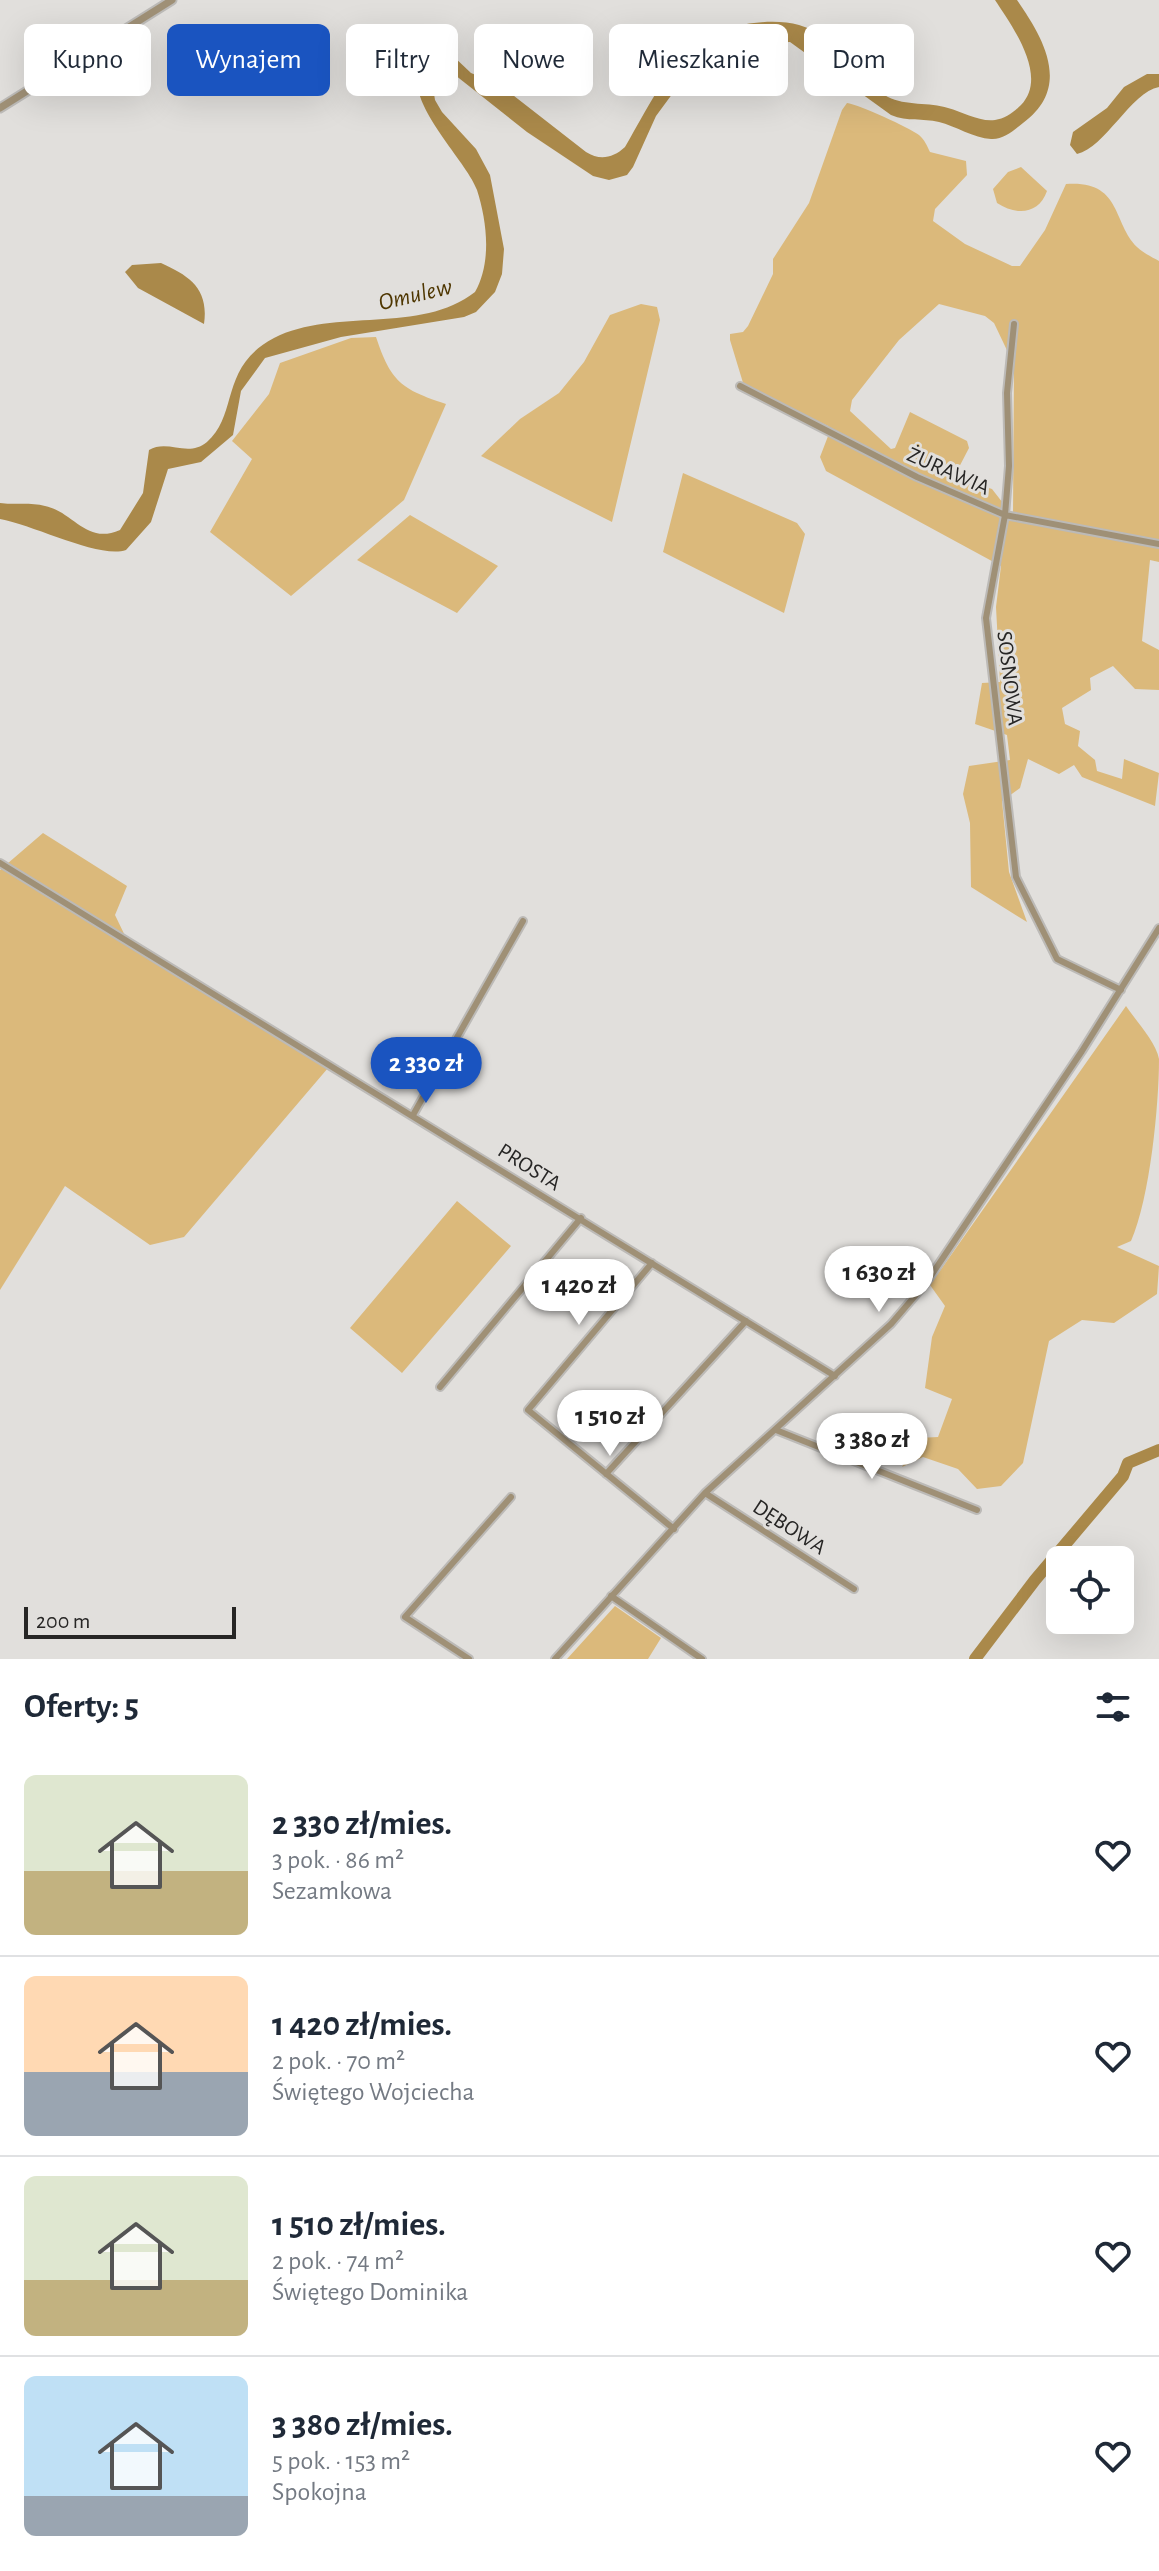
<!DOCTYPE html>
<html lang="pl">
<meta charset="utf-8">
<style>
body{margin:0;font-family:"Alegreya Sans",sans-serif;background:#f2f2f3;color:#1f2937;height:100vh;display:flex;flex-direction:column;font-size:30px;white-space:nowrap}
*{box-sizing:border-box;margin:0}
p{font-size:26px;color:#747a83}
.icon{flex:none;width:44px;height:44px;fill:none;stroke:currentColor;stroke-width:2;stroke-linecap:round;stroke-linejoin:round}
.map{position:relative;height:1659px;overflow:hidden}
.sheet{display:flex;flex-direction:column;background:#fff;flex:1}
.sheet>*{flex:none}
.guide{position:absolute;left:24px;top:24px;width:1112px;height:72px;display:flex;gap:16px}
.controls{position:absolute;left:1046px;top:1546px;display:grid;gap:16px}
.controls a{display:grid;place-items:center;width:88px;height:88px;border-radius:12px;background:#fff;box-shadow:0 8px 32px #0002;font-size:40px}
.scale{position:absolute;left:24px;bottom:20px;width:212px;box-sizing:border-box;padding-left:8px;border:4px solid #272625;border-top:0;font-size:22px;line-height:28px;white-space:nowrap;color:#272625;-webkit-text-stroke:6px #e1dfdc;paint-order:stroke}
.price{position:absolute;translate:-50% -68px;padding:0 18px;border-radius:28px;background:#fff;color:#222;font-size:26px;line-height:52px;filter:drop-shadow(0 2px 4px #0008)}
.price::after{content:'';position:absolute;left:50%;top:48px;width:24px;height:18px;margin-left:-12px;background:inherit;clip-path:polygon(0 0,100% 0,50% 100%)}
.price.selected{background:#1a54c0;color:#fff}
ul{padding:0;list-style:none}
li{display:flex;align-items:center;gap:24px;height:200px;padding:0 24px}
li+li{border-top:2px solid #e0e1e3}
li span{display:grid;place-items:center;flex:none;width:224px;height:160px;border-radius:12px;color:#555}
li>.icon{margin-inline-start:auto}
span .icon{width:96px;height:96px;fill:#fffc;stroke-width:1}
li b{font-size:34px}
h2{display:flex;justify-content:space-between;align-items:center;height:96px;padding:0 24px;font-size:34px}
.pill{padding:0 28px;border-radius:12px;background:#fff;box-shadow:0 8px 32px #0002;font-size:28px;line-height:72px}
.pill.selected{background:#1a54c0;color:#fff}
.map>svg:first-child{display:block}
</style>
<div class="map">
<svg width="1159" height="1659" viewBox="0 0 1159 1659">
<rect width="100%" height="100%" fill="#e1dfdc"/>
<path fill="#dbb97b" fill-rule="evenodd" d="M847,103c11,1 63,25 72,32 6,5 8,11 11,17l36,9 1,14 -32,34 -2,12 32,23 47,22h8l25,-36 21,-46c56,-4 46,38 71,63 6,6 15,10 22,14v301l-9,-2 -8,81 17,9v40l-24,-1 -22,-23 -23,12 1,12 -29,18 3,16 15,7 -2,15 17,14 2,11 25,8 2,-20 35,14 -4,33 -73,-29 -8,-12 -15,9 -31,-15 -8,29 -18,13 7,71 18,50 -56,-35 -1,-64 -7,-29 6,-28 41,-6 -3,-25 -32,-11 7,-41 18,-1 -4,-75 5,-41 -175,-95 -6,-14 10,-26 -2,-5 -84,-40 -14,-46v-6l13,-2 5,-6 25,-52v-15l36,-56 33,-93zM939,304l46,12 9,7 20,42 -1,151 -21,-27 -33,-11 -3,-5 13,-25 -2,-7 -57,-29 -15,36 -4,1 -41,-38 2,-11 47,-60z
M1021,167l26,24c-8,23 -30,25 -50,12l-4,-14 15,-17z
M641,304l16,3 3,13 -48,202 -131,-66 39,-37 39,-26 25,-31 26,-47z
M376,337c15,45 25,52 70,67l-42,96 -113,96 -81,-64 42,-73 -20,-18 37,-47 11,-31 71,-25z
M683,473l114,50 8,11 -21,79 -121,-61z
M410,515l88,51 -41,47 -100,-53z
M43,833l84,53 -12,29 14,29 199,124 -144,169 -34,8 -85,-59 -65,104v-420z
M1126,1006c10,15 30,36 33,53 0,46 -9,139 -28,182l-14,6 42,19 -2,28 -43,29 -32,-3 -33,21 -26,122 -22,23 -24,3 -19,-20 -35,-12 -21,10 16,-29 20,-1 14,-38 -27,-11 7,-51 13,-31 -15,-21z
M457,1201l54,45 -109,127 -52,-45z
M615,1606l46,32 -13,21h-81z"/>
<path fill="#aa894a" d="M995,0h22c27,39 55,87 6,123 -9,7 -20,17 -32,16 -17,-1 -36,-13 -52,-17 -17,-4 -31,0 -48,-7l-101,-73 -47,2 -33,11 -26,23 -28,38 -23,51 -6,8 -18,5 -16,-4 -66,-44 -72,-57 -18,-3 -5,9 3,19 7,12 34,37 14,26 14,74 -2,25 -7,18 -19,20 -12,5 -123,20 -76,21 -24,33 -8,44 -32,27 -33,7 -17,53 -25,28c-27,9 -92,-25 -126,-31v-16c15,2 31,-1 45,3 29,6 41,39 75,24l23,-37 6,-43c19,-11 39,8 58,-8 32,-28 12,-75 67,-104 61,-31 146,-3 201,-46 17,-30 12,-71 2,-102 -12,-35 -101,-112 -37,-140l12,5 19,18 29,12 86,67c14,9 27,6 39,-5 26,-44 49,-99 102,-118 20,-7 51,-10 72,-4 40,12 55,55 89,72 17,9 42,5 60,11 15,4 31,14 47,12 10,-1 19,-8 26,-15 28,-29 -9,-79 -26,-105z
M1147,74h12v13c-28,5 -54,61 -82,67l-7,-9 3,-13 34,-24 17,-21z
M161,263c29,13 48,26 43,61l-66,-36 -13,-16 7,-7z"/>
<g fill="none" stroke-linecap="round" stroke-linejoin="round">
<path stroke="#aa894a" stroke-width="12" d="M975,1659l60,-79 88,-104 5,-13 31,-13"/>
<defs>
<path id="minor" d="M1014,324l-7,69 2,73 -4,49 -19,103 30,259 41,82 64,31
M740,386l177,91 88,38 154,29
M0,863l835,513
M413,1115l110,-194
M652,1263l-124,147 146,119
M440,1387l141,-169
M776,1430l201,80
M606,1474l140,-153
M705,1493l149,96
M611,1596l91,63
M469,1659l-64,-42 106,-120
M555,1659l150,-166 186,-169 35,-41 156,-232 77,-123"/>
<path id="tertiary" d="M0,108l172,-108"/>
</defs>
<use href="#minor" stroke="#bcbab7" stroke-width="10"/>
<use href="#tertiary" stroke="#bcbab7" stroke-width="11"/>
<use href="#minor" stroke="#9f9076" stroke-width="6"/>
<use href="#tertiary" stroke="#9f9076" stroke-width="7"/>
</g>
<g text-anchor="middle" stroke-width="6" stroke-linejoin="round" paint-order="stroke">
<g font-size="22" fill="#272625" stroke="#e1dfdc">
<text transform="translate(949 470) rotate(24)" y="8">ŻURAWIA</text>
<text transform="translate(1011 678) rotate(83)" y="8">SOSNOWA</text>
<text transform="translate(530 1166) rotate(32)" y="8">PROSTA</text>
<text transform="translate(790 1526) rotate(33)" y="8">DĘBOWA</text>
</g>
<g font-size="24" font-style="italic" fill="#4e3600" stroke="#e1dfdc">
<text transform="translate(415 294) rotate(-13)" y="8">Omulew</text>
</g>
</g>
</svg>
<div class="controls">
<a><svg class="icon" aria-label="locate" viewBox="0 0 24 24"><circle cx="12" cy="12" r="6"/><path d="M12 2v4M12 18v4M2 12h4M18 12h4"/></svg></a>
</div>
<div class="scale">200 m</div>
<b class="price selected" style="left:426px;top:1105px">2 330 zł</b>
<b class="price" style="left:879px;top:1314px">1 630 zł</b>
<b class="price" style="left:579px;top:1327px">1 420 zł</b>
<b class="price" style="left:610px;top:1458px">1 510 zł</b>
<b class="price" style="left:872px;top:1481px">3 380 zł</b>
<div class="guide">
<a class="pill">Kupno</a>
<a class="pill selected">Wynajem</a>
<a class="pill">Filtry</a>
<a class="pill">Nowe</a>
<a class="pill">Mieszkanie</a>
<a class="pill">Dom</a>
</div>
</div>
<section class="sheet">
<h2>Oferty: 5<svg class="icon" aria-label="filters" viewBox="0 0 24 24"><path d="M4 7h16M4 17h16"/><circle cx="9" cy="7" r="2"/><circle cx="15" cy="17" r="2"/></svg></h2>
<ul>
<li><span style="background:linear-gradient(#dfe7d0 60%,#c2b280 0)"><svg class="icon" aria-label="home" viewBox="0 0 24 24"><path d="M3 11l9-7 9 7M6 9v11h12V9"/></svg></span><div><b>2 330 zł/mies.</b><p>3 pok. · 86 m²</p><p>Sezamkowa</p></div><svg class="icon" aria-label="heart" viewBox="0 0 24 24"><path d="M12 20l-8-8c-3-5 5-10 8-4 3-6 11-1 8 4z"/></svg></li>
<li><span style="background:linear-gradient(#ffd9b3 60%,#9aa5b1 0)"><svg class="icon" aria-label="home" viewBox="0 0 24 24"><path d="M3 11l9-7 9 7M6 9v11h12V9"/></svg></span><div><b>1 420 zł/mies.</b><p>2 pok. · 70 m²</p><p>Świętego Wojciecha</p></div><svg class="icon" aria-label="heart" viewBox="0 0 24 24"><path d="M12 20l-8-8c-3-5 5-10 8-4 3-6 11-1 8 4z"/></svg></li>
<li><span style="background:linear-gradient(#dfe7d0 65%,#c2b280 0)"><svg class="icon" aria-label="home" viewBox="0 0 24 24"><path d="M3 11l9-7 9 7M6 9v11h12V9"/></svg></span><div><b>1 510 zł/mies.</b><p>2 pok. · 74 m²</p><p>Świętego Dominika</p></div><svg class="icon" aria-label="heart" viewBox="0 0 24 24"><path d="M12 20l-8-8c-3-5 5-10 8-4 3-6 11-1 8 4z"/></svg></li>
<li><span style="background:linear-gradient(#bfe0f5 75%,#9aa5b1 0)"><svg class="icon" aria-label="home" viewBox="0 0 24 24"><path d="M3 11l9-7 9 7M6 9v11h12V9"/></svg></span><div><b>3 380 zł/mies.</b><p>5 pok. · 153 m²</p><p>Spokojna</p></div><svg class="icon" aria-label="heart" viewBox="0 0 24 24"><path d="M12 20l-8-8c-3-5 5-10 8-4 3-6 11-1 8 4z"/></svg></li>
</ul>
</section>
